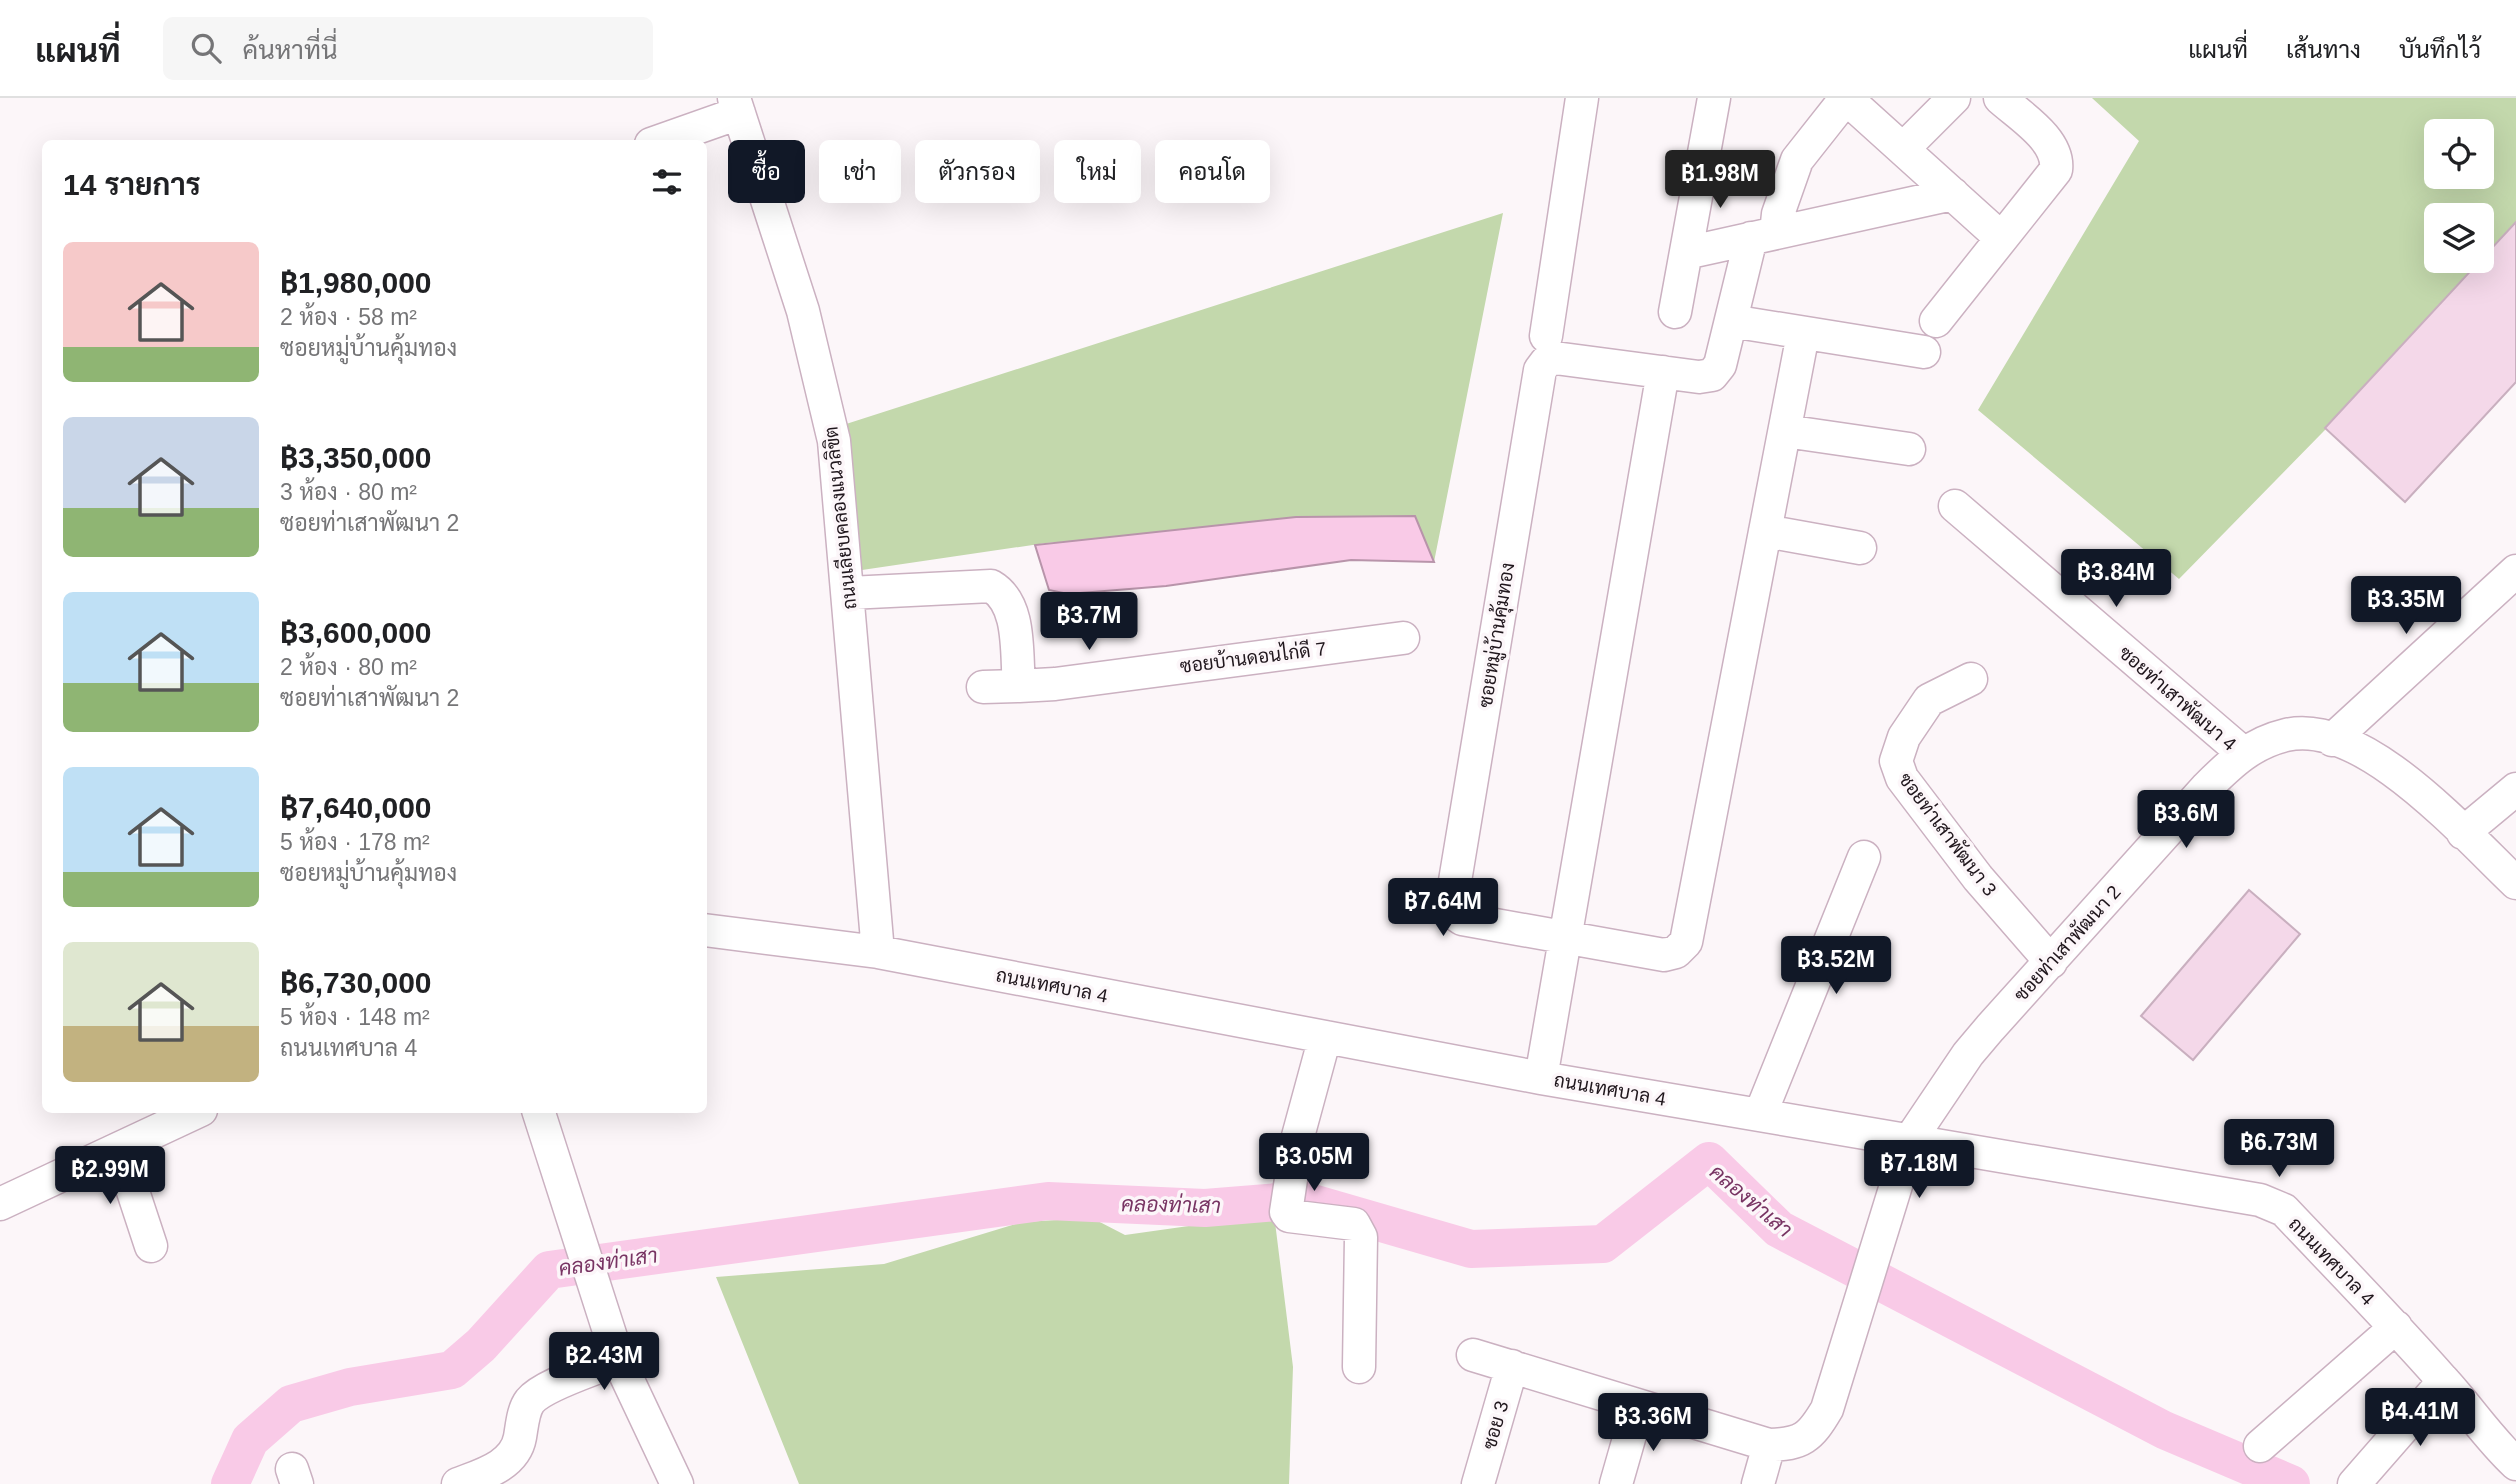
<!DOCTYPE html>
<html lang="th">
<meta charset="utf-8">
<style>
body{margin:0;font-family:Helvetica,Sarabun,sans-serif;background:#f6f6f6;color:#202124;height:100vh;display:flex;flex-direction:column;font-size:26px;white-space:nowrap}
*{box-sizing:border-box;margin:0}
p{font-size:23px;color:#757577}
.icon{flex:none;width:38px;height:38px;fill:none;stroke:currentColor;stroke-width:2;stroke-linecap:round;stroke-linejoin:round}
.map{position:relative;flex:1;overflow:hidden}
.side{position:absolute;left:42px;top:42px;width:665px;height:973px;display:flex;flex-direction:column;background:#fff;border-radius:10px;box-shadow:0 7px 28px #0002}
.side>*{flex:none}
.guide{position:absolute;left:728px;top:42px;width:665px;height:63px;display:flex;gap:14px}
.fabs{position:absolute;left:2424px;top:21px;display:grid;gap:14px}
.fabs a{display:grid;place-items:center;width:70px;height:70px;border-radius:10px;background:#fff;box-shadow:0 7px 28px #0002;font-size:35px}
.price{position:absolute;translate:-50% -60px;padding:0 16px;border-radius:7px;background:#111827;color:#fff;font-size:23px;line-height:46px;filter:drop-shadow(0 2px 4px #0008)}
.price::after{content:'';position:absolute;left:50%;top:42px;width:21px;height:16px;margin-left:-10px;background:inherit;clip-path:polygon(0 0,100% 0,50% 100%)}
.price.on{background:#222;color:#fff}
ul{padding:0;list-style:none}
li{display:flex;align-items:center;gap:21px;height:175px;padding:0 21px}
li span{display:grid;place-items:center;flex:none;width:196px;height:140px;border-radius:10px;color:#555}
li>.icon{margin-inline-start:auto}
span .icon{width:84px;height:84px;fill:#fffc;stroke-width:1}
li b{font-size:30px}
h2{display:flex;justify-content:space-between;align-items:center;height:84px;padding:0 21px;font-size:30px}
.pill{padding:0 24px;border-radius:10px;background:#fff;box-shadow:0 7px 28px #0002;font-size:24px;line-height:63px}
.pill.on{background:#111827;color:#fff}
header{display:flex;align-items:center;gap:42px;box-sizing:border-box;height:98px;padding:0 35px;background:#fff;border-bottom:2px solid #e0e0e0}
header strong{font-size:33px}
nav{display:flex;gap:38px;margin-inline-start:auto;font-size:24px}
.search{width:490px;height:63px;background:#f6f6f6;display:flex;align-items:center;gap:18px;box-sizing:border-box;padding:0 24px;border-radius:10px;color:#757577;font-size:26px}
.map>svg:first-child{display:block}
</style>
<header>
<strong>แผนที่</strong>
<div class="search"><svg class="icon" aria-label="search" viewBox="0 0 24 24"><circle cx="10" cy="10" r="6"/><path d="M15 15l6 6"/></svg>ค้นหาที่นี่</div>
<nav><a>แผนที่</a><a>เส้นทาง</a><a>บันทึกไว้</a></nav>
</header>
<div class="map">
<svg width="2516" height="1386" viewBox="0 0 2516 1386">
<rect width="100%" height="100%" fill="#fcf6f9"/>
<path fill="#c3d8ac" fill-rule="evenodd" d="M2092,0h424v137l-337,344 -201,-169 161,-269zM2436,33h46v46h-46zM2436,117h46v46h-46z
M1503,115l-69,349 -19,-46 -369,27 -184,27 -19,-145z
M1274,1116l19,153 -4,117h-490l-83,-207 168,-13 138,-42 70,-4 33,17z"/>
<path fill="#f9cae7" stroke="#b894aa" stroke-width="2" d="M1415,418l19,46 -83,-2 -185,26 -98,8 -19,-4 -14,-45 261,-28z"/>
<g fill="none" stroke-linecap="round" stroke-linejoin="round">
<path stroke="#f9cae7" stroke-width="38" d="M230,1386l20,-44 41,-36 59,-17 102,-17 29,-25 68,-75 499,-69 157,7 97,-8 169,49 132,-5 106,-83 70,68 385,201 127,54"/>
</g>
<path fill="#f4d8e9" stroke="#c9afbf" stroke-width="2" d="M2516,124v160l-111,120 -80,-74z
M2249,792l51,44 -107,126 -52,-44z"/>
<g fill="none" stroke-linecap="round" stroke-linejoin="round">
<defs>
<path id="minor" d="M734,0l69,213 31,130 44,511
M1846,0l154,139
M651,46l88,-31
M1903,51l51,-51
M1776,135l2,-19 19,-54 49,-62
M1751,140l-31,127 -8,10 -13,2 -144,-19 -9,4 -6,8 -88,529v13l10,7 202,36 12,-3 10,-10 117,-608
M1686,155l267,-59
M1675,214l39,-214
M1731,223l193,31
M1936,223l120,-151c4,-30 -36,-54 -56,-72
M1546,238l36,-238
M1785,333l124,18
M1955,408l288,247
M1765,433l95,17
M849,495l142,-7c31,18 25,68 28,100l36,-2 348,-46
M1971,581l-42,21 -25,37 -8,24 6,17 76,100 73,84
M983,589l36,-1
M2332,642l184,-169
M2463,735l53,-44
M704,832l174,22 663,126 719,122 24,10c53,56 107,111 158,169 26,28 46,59 74,85
M1325,939l-28,103 -11,72 3,4 65,8 7,13 -2,130
M1541,980l122,-706
M538,1012l80,249 59,125
M1760,1017l104,-258
M119,1051l32,97
M0,1106l201,-94
M1473,1257l296,90c33,-1 41,-7 58,-36l83,-269 58,-86 22,-26 217,-241c24,-24 45,-44 79,-52 77,-18 179,100 230,148
M2260,1348l136,-119
M292,1371l5,15
M458,1386c23,-9 57,-18 62,-47 2,-11 3,-27 10,-36 14,-17 67,-32 88,-42
M1478,1386l34,-118
M1616,1386l22,-77
M1758,1386l11,-39
M2354,1386l90,-103"/>
</defs>
<use href="#minor" stroke="#cbb1c1" stroke-width="35"/>
<use href="#minor" stroke="#fff" stroke-width="32"/>
</g>
<g text-anchor="middle" stroke-width="7" stroke-linejoin="round" paint-order="stroke">
<g font-size="19" fill="#20171d" stroke="#fcf6f9">
<text transform="translate(840 420) rotate(-96)" y="7">ถนนเลียบคลองแนวลิขิต</text>
<text transform="translate(1496 537) rotate(-81)" y="7">ซอยหมู่บ้านคุ้มทอง</text>
<text transform="translate(1253 559) rotate(-7)" y="7">ซอยบ้านดอนไก่ดี 7</text>
<text transform="translate(2178 600) rotate(41)" y="7">ซอยท่าเสาพัฒนา 4</text>
<text transform="translate(1948 736) rotate(53)" y="7">ซอยท่าเสาพัฒนา 3</text>
<text transform="translate(2067 845) rotate(-48)" y="7">ซอยท่าเสาพัฒนา 2</text>
<text transform="translate(1052 887) rotate(11)" y="7">ถนนเทศบาล 4</text>
<text transform="translate(1610 991) rotate(10)" y="7">ถนนเทศบาล 4</text>
<text transform="translate(2332 1163) rotate(46)" y="7">ถนนเทศบาล 4</text>
<text transform="translate(1495 1327) rotate(-74)" y="7">ซอย 3</text>
</g>
<g font-size="21" font-style="italic" fill="#783463" stroke="#fcf6f9">
<text transform="translate(1751 1103) rotate(40)" y="7">คลองท่าเสา</text>
<text transform="translate(1171 1107) rotate(1)" y="7">คลองท่าเสา</text>
<text transform="translate(608 1164) rotate(-8)" y="7">คลองท่าเสา</text>
</g>
</g>
</svg>
<div class="fabs">
<a><svg class="icon" aria-label="locate" viewBox="0 0 24 24"><circle cx="12" cy="12" r="6"/><path d="M12 2v4M12 18v4M2 12h4M18 12h4"/></svg></a>
<a><svg class="icon" aria-label="layers" viewBox="0 0 24 24"><path d="M12 4l9 5-9 5-9-5zM3 14l9 5 9-5"/></svg></a>
</div>
<b class="price on" style="left:1720px;top:112px">฿1.98M</b>
<b class="price" style="left:2116px;top:511px">฿3.84M</b>
<b class="price" style="left:2406px;top:538px">฿3.35M</b>
<b class="price" style="left:1089px;top:554px">฿3.7M</b>
<b class="price" style="left:2186px;top:752px">฿3.6M</b>
<b class="price" style="left:1443px;top:840px">฿7.64M</b>
<b class="price" style="left:1836px;top:898px">฿3.52M</b>
<b class="price" style="left:2279px;top:1081px">฿6.73M</b>
<b class="price" style="left:1314px;top:1095px">฿3.05M</b>
<b class="price" style="left:1919px;top:1102px">฿7.18M</b>
<b class="price" style="left:110px;top:1108px">฿2.99M</b>
<b class="price" style="left:604px;top:1294px">฿2.43M</b>
<b class="price" style="left:2420px;top:1350px">฿4.41M</b>
<b class="price" style="left:1653px;top:1355px">฿3.36M</b>
<div class="guide">
<a class="pill on">ซื้อ</a>
<a class="pill">เช่า</a>
<a class="pill">ตัวกรอง</a>
<a class="pill">ใหม่</a>
<a class="pill">คอนโด</a>
</div>
<section class="side">
<h2>14 รายการ<svg class="icon" aria-label="filters" viewBox="0 0 24 24"><path d="M4 7h16M4 17h16"/><circle cx="9" cy="7" r="2"/><circle cx="15" cy="17" r="2"/></svg></h2>
<ul>
<li><span style="background:linear-gradient(#f6c9c9 75%,#8fb573 0)"><svg class="icon" aria-label="home" viewBox="0 0 24 24"><path d="M3 11l9-7 9 7M6 9v11h12V9"/></svg></span><div><b>฿1,980,000</b><p>2 ห้อง · 58 m²</p><p>ซอยหมู่บ้านคุ้มทอง</p></div></li>
<li><span style="background:linear-gradient(#c9d6e8 65%,#8fb573 0)"><svg class="icon" aria-label="home" viewBox="0 0 24 24"><path d="M3 11l9-7 9 7M6 9v11h12V9"/></svg></span><div><b>฿3,350,000</b><p>3 ห้อง · 80 m²</p><p>ซอยท่าเสาพัฒนา 2</p></div></li>
<li><span style="background:linear-gradient(#bfe0f5 65%,#8fb573 0)"><svg class="icon" aria-label="home" viewBox="0 0 24 24"><path d="M3 11l9-7 9 7M6 9v11h12V9"/></svg></span><div><b>฿3,600,000</b><p>2 ห้อง · 80 m²</p><p>ซอยท่าเสาพัฒนา 2</p></div></li>
<li><span style="background:linear-gradient(#bfe0f5 75%,#8fb573 0)"><svg class="icon" aria-label="home" viewBox="0 0 24 24"><path d="M3 11l9-7 9 7M6 9v11h12V9"/></svg></span><div><b>฿7,640,000</b><p>5 ห้อง · 178 m²</p><p>ซอยหมู่บ้านคุ้มทอง</p></div></li>
<li><span style="background:linear-gradient(#dfe7d0 60%,#c2b280 0)"><svg class="icon" aria-label="home" viewBox="0 0 24 24"><path d="M3 11l9-7 9 7M6 9v11h12V9"/></svg></span><div><b>฿6,730,000</b><p>5 ห้อง · 148 m²</p><p>ถนนเทศบาล 4</p></div></li>
</ul>
</section>
</div>
